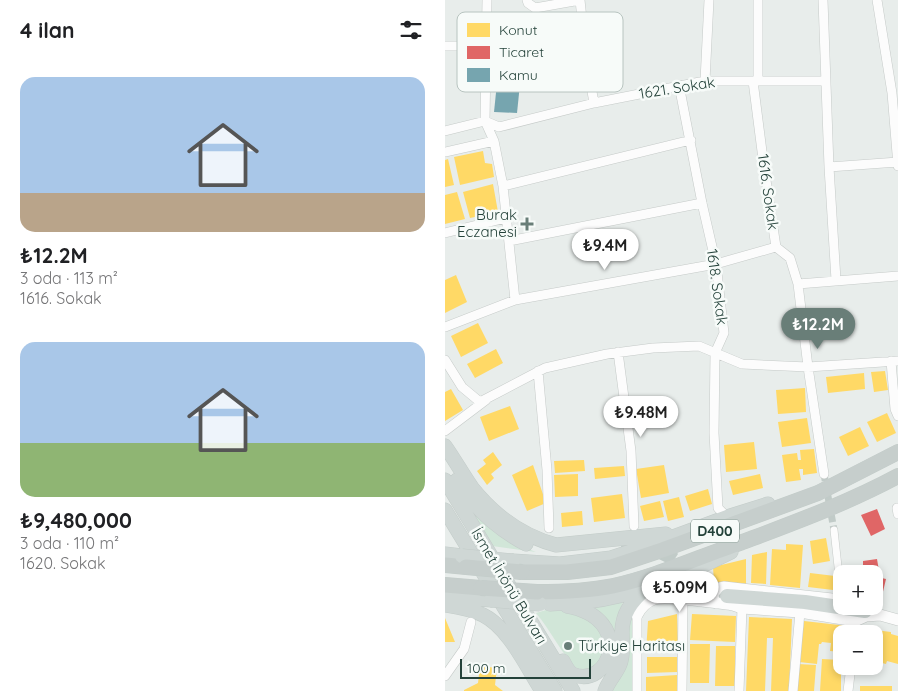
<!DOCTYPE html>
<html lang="tr">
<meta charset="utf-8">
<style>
body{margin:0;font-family:Quicksand,sans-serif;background:#f6f6f6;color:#202124;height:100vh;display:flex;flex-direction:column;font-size:19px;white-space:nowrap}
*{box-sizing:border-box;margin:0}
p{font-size:16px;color:#757577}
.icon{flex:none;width:28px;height:28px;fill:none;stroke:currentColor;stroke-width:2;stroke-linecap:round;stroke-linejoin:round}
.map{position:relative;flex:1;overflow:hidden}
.side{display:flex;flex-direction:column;background:#fff;width:445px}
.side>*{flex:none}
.controls{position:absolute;left:388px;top:565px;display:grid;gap:10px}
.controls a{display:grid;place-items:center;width:50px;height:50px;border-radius:10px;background:#fff;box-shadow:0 2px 8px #0003;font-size:25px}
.scale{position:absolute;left:15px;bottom:12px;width:131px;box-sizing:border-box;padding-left:5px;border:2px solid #24423a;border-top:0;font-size:14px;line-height:18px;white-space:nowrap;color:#24423a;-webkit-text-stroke:4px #f7fbf9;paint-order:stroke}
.price{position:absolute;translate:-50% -42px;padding:0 11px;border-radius:18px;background:#fff;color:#222;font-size:16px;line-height:32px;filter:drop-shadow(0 1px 2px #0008)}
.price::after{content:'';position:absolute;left:50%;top:30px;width:15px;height:11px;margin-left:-8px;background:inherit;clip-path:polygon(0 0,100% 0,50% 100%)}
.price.current{background:#697e78;color:#fff}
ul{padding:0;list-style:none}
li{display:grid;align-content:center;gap:10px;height:265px;padding:0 20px}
li span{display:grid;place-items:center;height:155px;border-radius:15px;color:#555}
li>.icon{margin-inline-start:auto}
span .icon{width:90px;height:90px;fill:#fffc;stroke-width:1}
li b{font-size:21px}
h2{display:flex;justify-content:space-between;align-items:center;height:60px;padding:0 20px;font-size:21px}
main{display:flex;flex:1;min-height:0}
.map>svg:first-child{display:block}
</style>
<main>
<section class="side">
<h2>4 ilan<svg class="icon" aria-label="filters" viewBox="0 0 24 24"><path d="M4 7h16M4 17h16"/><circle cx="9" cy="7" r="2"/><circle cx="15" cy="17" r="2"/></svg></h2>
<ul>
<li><span style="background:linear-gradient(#a9c7e8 75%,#b9a48a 0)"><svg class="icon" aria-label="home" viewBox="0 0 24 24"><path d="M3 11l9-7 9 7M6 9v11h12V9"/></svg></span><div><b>₺12.2M</b><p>3 oda · 113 m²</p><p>1616. Sokak</p></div></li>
<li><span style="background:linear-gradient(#a9c7e8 65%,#8fb573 0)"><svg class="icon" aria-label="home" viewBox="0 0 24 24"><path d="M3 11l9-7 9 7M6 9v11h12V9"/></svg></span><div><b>₺9,480,000</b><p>3 oda · 110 m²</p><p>1620. Sokak</p></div></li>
</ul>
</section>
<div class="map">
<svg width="453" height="691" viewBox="0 0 453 691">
<rect width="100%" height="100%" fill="#e8edeb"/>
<path fill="#d1e6d8" d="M24,505l54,42 13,5 -44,-6z
M221,588v4l-33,22 -1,77h-22l14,-62 16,-32z
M178,602l-7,17 -1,14 -11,-18 -11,-8z
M101,610l26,1 14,4 19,22 -3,28 -23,6c-18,-17 -27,-39 -43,-58z"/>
<path fill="#ffd966" d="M38,151l2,12 7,1 2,13 -34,8 -6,-28z
M3,159l6,26 -9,2v-27z
M48,184l5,28 -28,6 -7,-26z
M12,192l8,27 -20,5v-29z
M11,275l11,27 -22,11v-33z
M33,323l10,20 -27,14 -10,-21z
M51,349l7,14 -28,15 -8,-14z
M440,371l3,19 -14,2 -3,-20z
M419,373l1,16 -37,4 -2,-16z
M360,388l1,24 -28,2 -2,-24z
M6,389l12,21 -18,11v-29z
M65,406l9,23 -30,12 -9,-24z
M442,413l9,20 -19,9 -10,-20z
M362,418l4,25 -29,4 -4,-25z
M415,427l9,19 -21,10 -9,-19z
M309,442l3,27 -31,3 -2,-27z
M369,449l3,24 -14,2v-6h-4l2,11 -15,2 -4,-27 15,-2 1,7h3l-1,-10z
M48,452l9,13 -11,9 3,4 -7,7 -10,-14 9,-7 -3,-4z
M139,460l1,11 -30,2 -1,-12z
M88,465l13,38 -19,8 -15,-36z
M219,465l5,28 -28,5 -5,-29z
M179,466l1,10 -30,3 -1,-11z
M133,474v22l-23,1 -1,-22z
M315,474l3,14 -30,7 -4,-14z
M263,489l4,15 -22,7 -5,-15z
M177,494l3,24 -31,4 -3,-24z
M234,497l5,20 -16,4 -5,-20z
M215,501l4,16 -20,4 -4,-15z
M137,511l1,14 -21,2 -1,-14z
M381,538l4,23 -17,3 -3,-23z
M341,544l17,1 -3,43 -30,-3 2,-36 14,1z
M322,552l-1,32 -15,-1 1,-28z
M301,559v25l-32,-2 -1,-15z
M365,573l25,3 -2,14 -25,-3z
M232,614l1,36 -32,2 2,-31z
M247,614l44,2 -1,26 -45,-2z
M304,617l43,2 -3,72h-18l2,-53h-6l-2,53h-19z
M0,618l10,24h-10z
M359,621l44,5 -1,8h-6v18l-11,-1 1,-8 -9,-1 -1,2h-2l-2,20 -18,-2z
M422,629l24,3v2l7,2v28l-11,-3 -1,3 -12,-3v-27h-8z
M245,644h20l-1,39h-19z
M271,646h19v40h-20z
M202,657h30v15l-30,1z
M377,659l19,1v31h-21z
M353,664l18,1 -2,26h-18z
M35,666l17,2 -2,17 8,6h-39v-1l14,-7z
M232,675v16h-31v-14z
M415,686h32v5h-32z"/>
<path fill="#e06666" d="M432,509l8,20 -14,7 -10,-21z
M432,559l2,12 -2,6 9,2 -5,21 -7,-2v-24h-6l1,-4 -6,-2v-7z"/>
<path fill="#76a5af" d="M52,83l23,1 -3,29 -23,-1z"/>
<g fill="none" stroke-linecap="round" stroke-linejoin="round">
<path stroke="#c1cbc8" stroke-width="7" stroke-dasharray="7 3.5" stroke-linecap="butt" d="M379,474l10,56"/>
<path stroke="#c1cbc8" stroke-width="14" stroke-dasharray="14 7" stroke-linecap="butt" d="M176,546c22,-1 41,4 58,17 18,14 25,26 47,33"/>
<defs>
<path id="pedestrian" d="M389,530l7,64"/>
<path id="minor" d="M42,0l-2,121 9,20 9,45 12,114
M82,0l1,3 7,5 45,-8
M135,0l6,57 8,46
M378,0l6,167 7,113
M432,0l15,93 6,73
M0,46h42
M41,63l22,2 78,-8
M260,81l4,-81
M308,81l11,86 12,80 14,11 8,26 10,83 16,107
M313,81v-81
M234,85l23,118 14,61 8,69 -9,20 -1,80 4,75 9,9
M0,131l40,-10 14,6 95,-24 111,-22h121
M0,152l49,-11
M384,167l69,-5
M58,186l188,-46
M0,233l61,-15
M64,241l193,-38
M353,284l100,-8
M0,327l70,-27 201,-36 60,-17
M173,352l13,99 3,75
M0,360l17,27 18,15 65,-34 62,-14 46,-6 46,-2 43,18 66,3 90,-6
M446,361l4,48 3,7
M93,371l9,99 2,58
M0,431l41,-31
M452,508l1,6
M192,615v76
M409,634l1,-13
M0,676l19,-27 7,-27
M237,691l1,-91
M294,691l3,-83
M348,691l7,-79
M403,691l3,-25"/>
<path id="tertiary" d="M271,603c-6,-7 -2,-15 8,-16l117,13
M428,613l25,7
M192,615c4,-8 9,-13 17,-16 13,-4 63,4 79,6l9,3 58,4 55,9 11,-5 14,-1"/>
<path id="primary" d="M0,446c10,14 18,29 28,43 22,27 49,47 83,56l110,-11
M0,480l128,211
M12,480c17,28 39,48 69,64
M0,510l110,181
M0,554l17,2
M68,561l47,3 51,-6 40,-13 76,-28 41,-13
M0,596l46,4
M282,596l78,6 60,9
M105,604c11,-1 23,-1 35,-2 51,-6 100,-27 146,-50
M0,605c13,2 26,4 38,10 26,13 43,51 59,76
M118,661c2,4 5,10 9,13 38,17 64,-56 -5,-68
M160,691c3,-10 12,-18 15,-27 4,-10 2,-21 2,-32 0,-18 10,-32 24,-43"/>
<path id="trunk" d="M0,565l21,2
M77,572h45l44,-5 51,-17 156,-57 80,-41
M0,585l36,3
M92,592c26,0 51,-1 76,-6 42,-9 86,-29 127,-43 53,-20 108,-40 158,-67"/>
</defs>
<use href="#pedestrian" stroke="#c5cac8" stroke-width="8"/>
<use href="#minor" stroke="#c5cac8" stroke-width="10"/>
<use href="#tertiary" stroke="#c5cac8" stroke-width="12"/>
<use href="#primary" stroke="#c3ccc9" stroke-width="15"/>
<use href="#trunk" stroke="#c3ccc9" stroke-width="16"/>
<use href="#pedestrian" stroke="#fcfcfc" stroke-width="7"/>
<use href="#minor" stroke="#fcfcfc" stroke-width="9"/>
<use href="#tertiary" stroke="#fcfcfc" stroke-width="11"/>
<use href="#primary" stroke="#cfd7d5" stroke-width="14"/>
<use href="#trunk" stroke="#c6cecc" stroke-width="15"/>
<defs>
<path id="primary-bridge" d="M17,556l51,5
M46,600l49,4"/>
<path id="trunk-bridge" d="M21,567l56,5
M36,588l56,4"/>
</defs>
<use href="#primary-bridge" stroke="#c3ccc9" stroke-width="15" stroke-linecap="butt"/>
<use href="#trunk-bridge" stroke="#c3ccc9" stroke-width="16" stroke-linecap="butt"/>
<use href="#primary-bridge" stroke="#cfd7d5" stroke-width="14"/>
<use href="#trunk-bridge" stroke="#c6cecc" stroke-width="15"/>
</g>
<g fill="#697e78" stroke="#f7fbf9" stroke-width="2">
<path d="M79.5 216.5h5v5h5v5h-5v5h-5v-5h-5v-5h5z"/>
<circle cx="123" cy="646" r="5"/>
</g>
<g text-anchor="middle" stroke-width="5" stroke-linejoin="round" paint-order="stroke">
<rect fill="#f7fbf9" stroke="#637a73" stroke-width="1" x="246" y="519.5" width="48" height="23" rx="4"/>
<g font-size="14" font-weight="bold" fill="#24423a">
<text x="270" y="536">D400</text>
</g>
<g font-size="15" fill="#24423a" stroke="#f7fbf9">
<text transform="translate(232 88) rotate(-9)" y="5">1621. Sokak</text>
<text transform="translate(323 192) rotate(82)" y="5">1616. Sokak</text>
<text transform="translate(272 287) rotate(82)" y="5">1618. Sokak</text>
<text transform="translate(64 586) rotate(59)" y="5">İsmet İnönü Bulvarı</text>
</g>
<g font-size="15" fill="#24423a" stroke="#f7fbf9" text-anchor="end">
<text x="72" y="220">Burak<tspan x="72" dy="17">Eczanesi</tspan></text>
<text x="133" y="651" text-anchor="start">Türkiye Haritası</text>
</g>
</g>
<rect x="12" y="12" width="166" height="80" rx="8" fill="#f7fbf9" stroke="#b8c4c0" stroke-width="1"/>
<rect x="22" y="23" width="23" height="14" fill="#ffd966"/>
<rect x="22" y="46" width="23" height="13" fill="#e06666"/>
<rect x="22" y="68" width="23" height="14" fill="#76a5af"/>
<g font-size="14" fill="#24423a">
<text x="54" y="35">Konut</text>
<text x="54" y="57">Ticaret</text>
<text x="54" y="80">Kamu</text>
</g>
</svg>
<div class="controls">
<a>+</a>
<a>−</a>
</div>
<div class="scale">100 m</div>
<b class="price" style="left:160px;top:271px">₺9.4M</b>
<b class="price current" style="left:373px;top:350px">₺12.2M</b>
<b class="price" style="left:196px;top:438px">₺9.48M</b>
<b class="price" style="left:235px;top:613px">₺5.09M</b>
</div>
</main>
